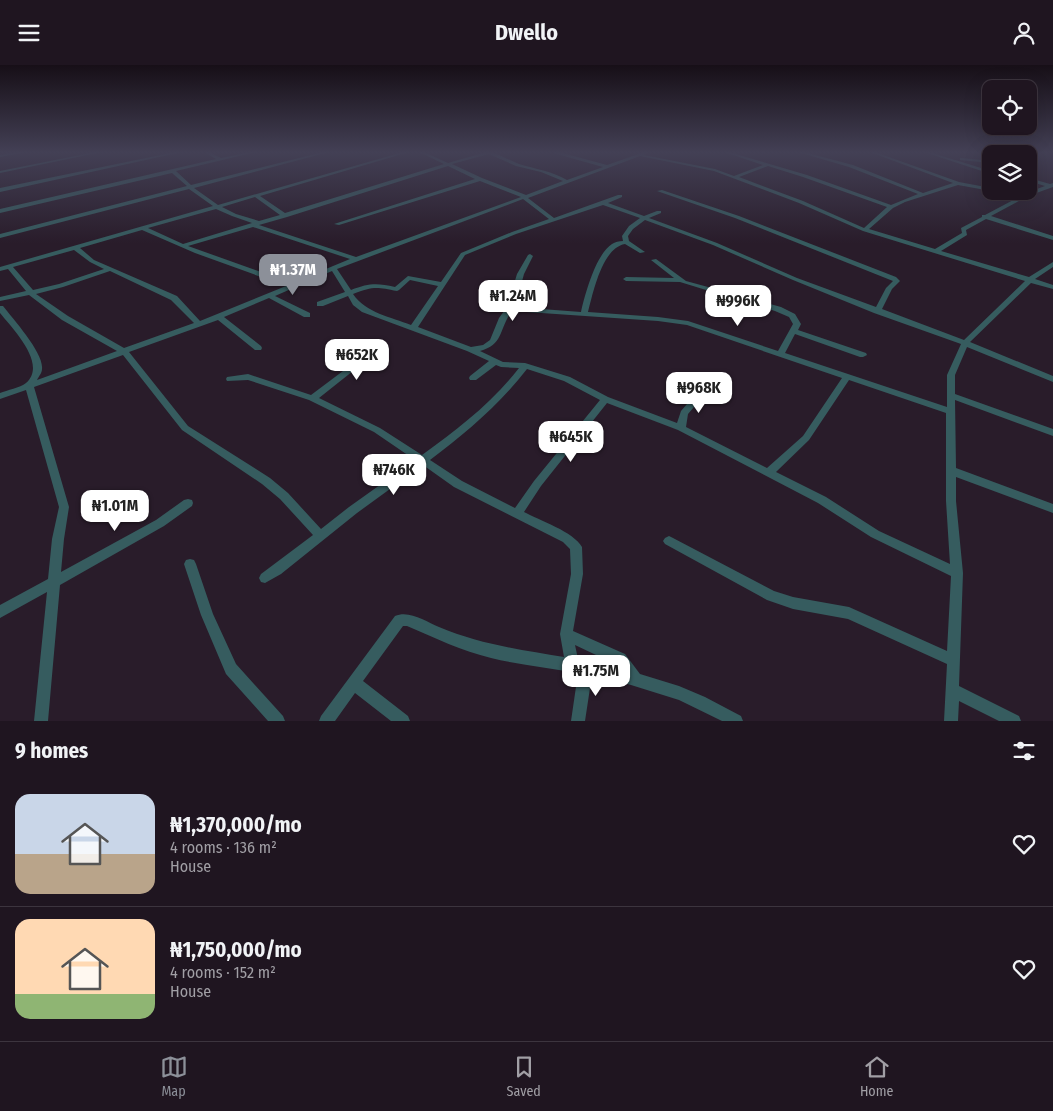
<!DOCTYPE html>
<meta charset="utf-8">
<style>
body{margin:0;font-family:"Fira Sans Condensed",sans-serif;background:#271e29;color:#f1f3f6;height:100vh;display:flex;flex-direction:column;font-size:19px;white-space:nowrap}
*{box-sizing:border-box;margin:0}
p{font-size:16px;color:#a19fa5}
.icon{flex:none;width:28px;height:28px;fill:none;stroke:currentColor;stroke-width:2;stroke-linecap:round;stroke-linejoin:round}
.map{position:relative;height:656px;overflow:hidden}
.sheet{display:flex;flex-direction:column;background:#1f1520;flex:1}
.sheet>*{flex:none}
.fabs{position:absolute;left:982px;top:15px;display:grid;gap:10px}
.fabs a{display:grid;place-items:center;width:55px;height:55px;border-radius:10px;background:#1f1520;box-shadow:0 5px 20px #0002,0 0 0 1px #3c343e;font-size:25px}
.price{position:absolute;translate:-50% -42px;padding:0 11px;border-radius:10px;background:#fff;color:#222;font-size:16px;line-height:32px;filter:drop-shadow(0 1px 2px #0008)}
.price::after{content:'';position:absolute;left:50%;top:30px;width:15px;height:11px;margin-left:-8px;background:inherit;clip-path:polygon(0 0,100% 0,50% 100%)}
.price.selected{background:#8c9099;color:#fff}
ul{padding:0;list-style:none}
li{display:flex;align-items:center;gap:15px;height:125px;padding:0 15px}
li+li{border-top:1px solid #3c343e}
li span{display:grid;place-items:center;flex:none;width:140px;height:100px;border-radius:15px;color:#555}
li>.icon{margin-inline-start:auto}
span .icon{width:60px;height:60px;fill:#fffc;stroke-width:1}
li b{font-size:21px}
h2{display:flex;justify-content:space-between;align-items:center;height:60px;padding:0 15px;font-size:21px}
header{display:flex;justify-content:space-between;align-items:center;height:65px;padding:0 15px;background:#1f1520;font-size:22px;font-weight:700}
.tabs{display:flex;justify-content:space-around;align-items:center;height:70px;border-top:1px solid #3c343e;background:#1f1520;font-size:14px;color:#a19fa5}
.tabs a{display:grid;justify-items:center;gap:2px}
.tabs .selected{color:#8c9099}
.map>svg:first-child{display:block}
</style>
<header><svg class="icon" aria-label="menu" viewBox="0 0 24 24"><path d="M4 6h16M4 12h16M4 18h16"/></svg>Dwello<svg class="icon" aria-label="person" viewBox="0 0 24 24"><circle cx="12" cy="8" r="4"/><path d="M4 21q1-7 8-7t8 7"/></svg></header>
<div class="map">
<svg width="1053" height="656" viewBox="0 0 1053 656">
<rect width="100%" height="100%" fill="#291c2a"/>
<g fill="none" stroke-linecap="round" stroke-linejoin="round">
<path fill="#365c5f" fill-rule="evenodd" d="M19,87h8l-27,5v-2z
M95,87h7l-102,21v-2z
M175,87h7l-182,40v-4z
M204,87h5l12,6 29,-6h6l-80,19 15,14 132,-33h6l-135,36 24,17 185,-53h6l-149,44 25,17 159,-49 -25,-12h5l24,11 38,-11c11,0 22,8 33,12 16,5 33,7 48,16l36,-13 -50,-14v-1h6l48,13 37,-13h5l-5,3 71,14 19,7 29,-11 -39,-13h5l78,23 84,30 27,-11 -69,-27 -51,-15h6l49,13 70,28 30,-10 -83,-31h5l84,30 32,6v3l-33,-6 -53,17 -12,6 -24,21 66,20 27,-16 -1,-5 21,-11v-2h3l36,-19 -19,-5 24,2 19,-7 -16,-5v-3l21,6 3,-1v4l-25,9 -37,20 62,20v4l-67,-21 -20,11 1,5 -26,16 88,26 24,-15v5l-18,12 18,6v4l-22,-6 -61,59 83,34v6l-86,-35 -12,28v19l98,35v7l-98,-36 1,68 97,36v9l-97,-36v24l7,72 -4,113 60,30 2,5h-22l-40,-20 -1,20h-14l3,-57 -99,-45 -55,-10 -26,-9 -102,-56 -2,-3 2,-3 4,-2 4,2 101,53 19,6 56,10 98,44 4,-75 -80,-39 -53,-34 -140,-73 -71,-27 -66,83 -17,26c15,8 50,20 58,35l1,27 -10,57 52,23 15,20 39,12 26,11 36,19 2,5h-21l-43,-21 -48,-15 -39,-10 -7,46h-14l7,-48c-29,-5 -58,-8 -87,-15 -29,-7 -56,-20 -84,-32h-4l-40,55 45,35 2,5h-19l-36,-28 -20,28h-16l2,-5 74,-100c15,-6 31,6 44,11 40,17 82,23 125,30l-4,-23 11,-60 -1,-25 -7,-7 -109,-55 -31,-22 -66,48 -76,61 -16,9 -4,-1 -2,-4 2,-4 52,-39 -33,-36 -18,-15 -80,-54 -59,-75 -89,32 35,120 -5,32 -3,33 95,-52 28,-20 4,-1 4,1 1,3 -1,3 -28,20 -104,59 -12,136h-14l13,-129 -47,26v-13l48,-26 4,-40 7,-32 -33,-117 -26,9v-6c7,-3 20,-5 26,-10 22,-19 -14,-55 -26,-70v-7h3c10,13 41,47 39,63 0,4 -3,7 -5,11l80,-29 -55,-31 -33,-25 -29,6v-4l26,-6 -18,-22 -8,2v-4l213,-61 -24,-17 -189,49v-4l187,-48 -15,-13 -172,40v-4l216,-50zM489,89l27,12 25,6 22,9 -37,14 -44,-17 -30,-14zM640,91l74,15 85,32 64,28 162,50 -61,59 -82,-31 10,-20 8,-8 -4,-4 -157,-61 -77,-26 -5,1 78,27 158,63 -7,7 -10,19 -79,-29 -80,-35 -68,-25 12,-5v-2h-4l-13,5 -36,-13 14,-6v-2h-4l-64,23 -26,-20zM448,101l27,13 -141,45 5,1 141,-44 41,16 -165,60 -97,-32 28,-8zM768,101l35,11 84,30 -23,21 -61,-27 -64,-24zM255,132l25,18 -21,6 -23,-7 -14,-7zM523,134l26,20 -37,13 -51,21 -20,29 -33,-6 -13,11c-18,-4 -26,-4 -44,3l-14,-21zM603,140l37,13 -11,8 -7,10 1,5c-4,0 -8,1 -11,3 -16,10 -27,50 -31,68l-66,-5 9,-33 9,-18 -3,-2 -2,1 -11,19 -10,33 -8,11 -9,22 -7,5 -12,2 -53,-20 47,-72 51,-21zM216,144l16,7 20,7 -69,21 -35,-16zM645,155l68,25 80,35 81,33 87,31 -14,31v32l-162,-54 10,-19 65,23h3l4,-2 -1,-2 -68,-23 3,-6 -6,-10 -14,-7 -95,-26 -30,-22 -5,1 23,18 -48,-1 -3,2 3,2 54,1 95,29 14,6 4,7 -15,27 -90,-30 -30,-4 -70,-5c5,-19 14,-64 37,-68l15,9 5,-1 -16,-11 -1,-5 5,-7zM253,162l97,32 -58,24 -104,-37zM142,165l53,23 91,33 -86,35 -23,-25 -83,-36 -14,-12zM74,185l16,12 14,7 -45,15 -26,6 -20,-23zM110,206l61,29 23,23 -70,25 -56,-32 -32,-22 27,-7zM332,206l13,21 -28,10v4h6l25,-10 5,9 9,7 105,39 22,10 -19,15 -1,2 1,2h6l20,-15 5,2 18,1c-27,35 -61,61 -97,87l-42,-27 -61,-30 34,-27 -1,-2 -19,-8h-6l-1,2 17,8 -32,24 -63,-21 -21,3 -1,2 1,2 21,-1 61,20 65,32 41,28 -66,47 -28,22 -33,-36 -18,-15 -82,-52 -59,-74 89,-32 37,30h6l1,-2 -1,-2 -37,-29 45,-19 35,19h6v-4l-35,-17zM410,215l28,6 -27,39c-20,-8 -45,-12 -58,-31 20,-8 24,-7 44,-3l2,-1zM512,246l146,10 29,4 155,53 -39,58 -36,32 -81,-41 2,-13 17,-20 1,-2 -1,-2h-6l-18,21 -4,12 -69,-26 -38,-20 -45,-14 -22,-1 -23,-11c24,-6 19,-23 32,-40zM527,304l37,12 36,19 -66,81 -19,27 -53,-27 -32,-21c36,-27 69,-55 97,-91zM849,315l97,33v88l4,63 -71,-33 -53,-34 -50,-25 33,-32zM575,580l40,19 3,4 -40,-9z
M924,87h5l62,19v3z
M1012,87h4l-1,2h-4z
M962,93l29,3v2l-31,-3v-2z
M190,494l4,1 2,4 17,50 23,50 47,52 2,5h-17l-42,-47 -25,-59 -17,-51 2,-4z"/>
</g>
<linearGradient id="sky" x2="0" y2="1"><stop stop-color="#170f17"/><stop offset="0.49" stop-color="#434055"/><stop offset="1" stop-color="#434055" stop-opacity="0"/></linearGradient>
<rect width="1053" height="178" fill="url(#sky)"/>
</svg>
<div class="fabs">
<a><svg class="icon" aria-label="locate" viewBox="0 0 24 24"><circle cx="12" cy="12" r="6"/><path d="M12 2v4M12 18v4M2 12h4M18 12h4"/></svg></a>
<a><svg class="icon" aria-label="layers" viewBox="0 0 24 24"><path d="M12 4l9 5-9 5-9-5zM3 14l9 5 9-5"/></svg></a>
</div>
<b class="price selected" style="left:293px;top:231px">₦1.37M</b>
<b class="price" style="left:513px;top:257px">₦1.24M</b>
<b class="price" style="left:738px;top:262px">₦996K</b>
<b class="price" style="left:357px;top:316px">₦652K</b>
<b class="price" style="left:699px;top:349px">₦968K</b>
<b class="price" style="left:571px;top:398px">₦645K</b>
<b class="price" style="left:394px;top:431px">₦746K</b>
<b class="price" style="left:115px;top:467px">₦1.01M</b>
<b class="price" style="left:596px;top:632px">₦1.75M</b>
</div>
<section class="sheet">
<h2>9 homes<svg class="icon" aria-label="filters" viewBox="0 0 24 24"><path d="M4 7h16M4 17h16"/><circle cx="9" cy="7" r="2"/><circle cx="15" cy="17" r="2"/></svg></h2>
<ul>
<li><span style="background:linear-gradient(#c9d6e8 60%,#b9a48a 0)"><svg class="icon" aria-label="home" viewBox="0 0 24 24"><path d="M3 11l9-7 9 7M6 9v11h12V9"/></svg></span><div><b>₦1,370,000/mo</b><p>4 rooms · 136 m²</p><p>House</p></div><svg class="icon" aria-label="heart" viewBox="0 0 24 24"><path d="M12 20l-8-8c-3-5 5-10 8-4 3-6 11-1 8 4z"/></svg></li>
<li><span style="background:linear-gradient(#ffd9b3 75%,#8fb573 0)"><svg class="icon" aria-label="home" viewBox="0 0 24 24"><path d="M3 11l9-7 9 7M6 9v11h12V9"/></svg></span><div><b>₦1,750,000/mo</b><p>4 rooms · 152 m²</p><p>House</p></div><svg class="icon" aria-label="heart" viewBox="0 0 24 24"><path d="M12 20l-8-8c-3-5 5-10 8-4 3-6 11-1 8 4z"/></svg></li>
</ul>
</section>
<nav class="tabs">
<a class="selected"><svg class="icon" aria-label="map" viewBox="0 0 24 24"><path d="M3 6l6-2 6 2 6-2v14l-6 2-6-2-6 2zM9 4v14M15 6v14"/></svg>Map</a>
<a><svg class="icon" aria-label="saved" viewBox="0 0 24 24"><path d="M7 4h10v16l-5-4-5 4z"/></svg>Saved</a>
<a><svg class="icon" aria-label="home" viewBox="0 0 24 24"><path d="M3 11l9-7 9 7M6 9v11h12V9"/></svg>Home</a>
</nav>
